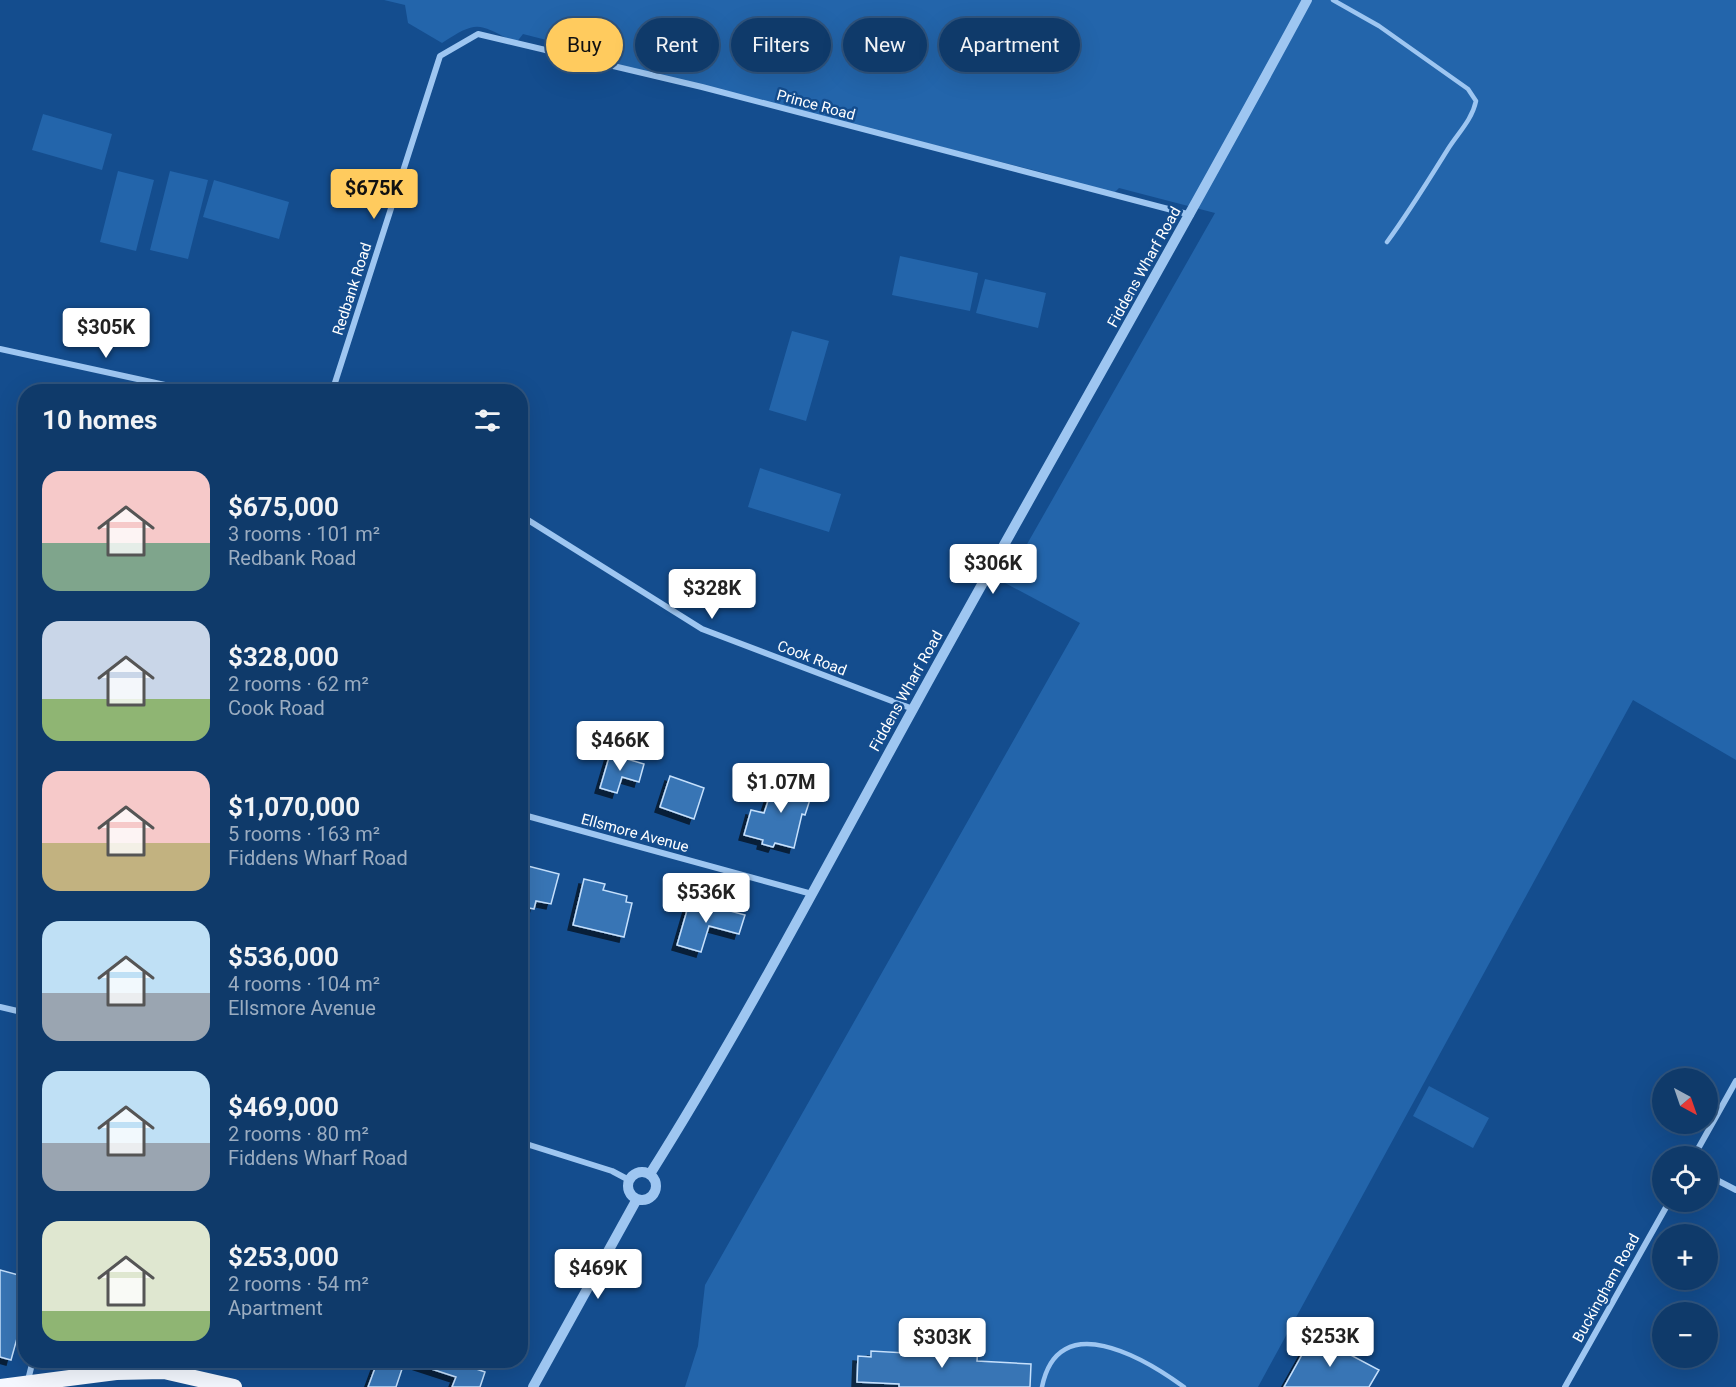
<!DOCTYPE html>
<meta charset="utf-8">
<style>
body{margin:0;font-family:Roboto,sans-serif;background:#184170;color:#f1f3f6;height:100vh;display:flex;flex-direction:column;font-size:22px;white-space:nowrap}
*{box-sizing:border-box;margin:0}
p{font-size:20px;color:#9badc1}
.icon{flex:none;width:33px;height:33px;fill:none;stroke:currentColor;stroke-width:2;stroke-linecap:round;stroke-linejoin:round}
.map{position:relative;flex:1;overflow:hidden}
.panel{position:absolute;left:18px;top:384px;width:510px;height:984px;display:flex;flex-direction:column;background:#0f3a6a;border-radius:24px;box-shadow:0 6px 24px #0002,0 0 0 2px #2f547e}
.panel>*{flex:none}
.top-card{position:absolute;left:546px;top:18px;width:570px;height:54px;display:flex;gap:12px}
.needle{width:39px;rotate:140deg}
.tools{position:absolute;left:1652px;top:1068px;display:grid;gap:12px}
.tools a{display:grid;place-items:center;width:66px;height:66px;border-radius:50%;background:#0f3a6a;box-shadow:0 6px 24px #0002,0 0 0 2px #2f547e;font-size:30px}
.price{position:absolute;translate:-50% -51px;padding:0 14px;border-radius:6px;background:#fff;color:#222;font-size:20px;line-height:39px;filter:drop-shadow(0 2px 3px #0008)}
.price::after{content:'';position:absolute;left:50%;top:36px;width:18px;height:14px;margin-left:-9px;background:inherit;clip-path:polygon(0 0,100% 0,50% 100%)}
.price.active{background:#ffcb5e;color:#111}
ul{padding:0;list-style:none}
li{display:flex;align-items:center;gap:18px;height:150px;padding:0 24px}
li span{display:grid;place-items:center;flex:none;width:168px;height:120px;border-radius:18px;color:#555}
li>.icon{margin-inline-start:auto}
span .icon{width:72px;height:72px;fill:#fffc;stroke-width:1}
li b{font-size:26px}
h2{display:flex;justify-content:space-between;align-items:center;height:72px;padding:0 24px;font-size:26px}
.tag{padding:0 21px;border-radius:27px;background:#0f3a6a;box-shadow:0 6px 24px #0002,0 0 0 2px #2f547e;font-size:21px;line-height:54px}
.tag.active{background:#ffcb5e;color:#111}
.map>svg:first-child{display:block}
</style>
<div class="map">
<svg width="1736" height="1387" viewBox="0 0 1736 1387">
<defs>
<filter id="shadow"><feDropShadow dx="-5" dy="5" stdDeviation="0" flood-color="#0009"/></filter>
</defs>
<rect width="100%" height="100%" fill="#144d8e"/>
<path fill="#2365ab" d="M384,0h1352v760l-103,-60 -375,687h-573l13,-41 7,-61 375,-662 -75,-40 210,-370 -96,-25 -4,4h-14l-56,-19 -477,-120 -10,-10 -35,-9 -7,9c-38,-19 -37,-24 -74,0l-34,-20 -3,-18z
M43,114l69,20 -10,36 -70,-20z
M118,171l36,9 -18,71 -36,-9z
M170,171l38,9 -20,79 -38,-9z
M214,180l75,22 -10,37 -76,-22z
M900,256l78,17 -8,38 -78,-16z
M985,279l61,14 -8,35 -62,-15z
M792,331l37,10 -23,80 -37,-11z
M760,468l81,26 -12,38 -81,-25z
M1429,1086l60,32 -16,30 -60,-32z"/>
<path fill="#3874b5" stroke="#c5e0fc" stroke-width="1.5" filter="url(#shadow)" d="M610,754l34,10 -5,18 -17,-5 -5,16 -17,-5z
M670,776l34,12 -10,31 -34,-12z
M781,777l33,10 -9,28 -3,-1 -8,34 -19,-5 -2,4 -11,-3 1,-4 -19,-5 7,-25 13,3 10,-30 5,1z
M520,864l39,10 -8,30 -15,-3 -2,8 -14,-3z
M584,879l21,5 -2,6 24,6 -1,6 6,1 -8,34 -51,-12z
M690,900l55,15 -6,19 -30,-8 -8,26 -24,-7z
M0,1270l26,7v29l-15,54 -11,-3z
M1313,1335l66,35 -10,17h-85z
M941,1342l37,2 -1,17 54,3 -1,23h-131v-3l-42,-2 1,-26 13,1v-6l70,4z
M378,1360h27l-9,27h-28z
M414,1360h53l-2,5 20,7 -5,15h-28l4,-10 -43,-14z"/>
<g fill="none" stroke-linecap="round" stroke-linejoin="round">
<path stroke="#9ec6f1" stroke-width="4.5" d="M1333,0l46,26 89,63 8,12c-4,19 -18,32 -28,48 -20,32 -39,63 -61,93
M1042,1387c16,-80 102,-29 142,0"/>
<path stroke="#9ec6f1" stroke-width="6" d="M0,349l197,43
M332,392l108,-336 38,-22 224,53 489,128
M520,515l182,114 211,80
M520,814l292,80
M0,1007l26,6
M520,1142l92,29 17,9
M1694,1156l42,-75
M1707,1175l29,15
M28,1380l5,-20
M1565,1387l104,-185"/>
<path stroke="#9ec6f1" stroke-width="10" d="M628 1186a14 14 0 1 1 28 0a14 14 0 1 1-28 0Z
M650,1174c95,-151 177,-309 263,-465 130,-237 266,-471 394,-709
M533,1387l104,-188"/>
<path stroke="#f4f8ff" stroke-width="16" d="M0,1387l116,-15 48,-1 70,16"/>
</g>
<g text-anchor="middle" stroke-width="5" stroke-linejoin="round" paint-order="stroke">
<g font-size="15" fill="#fff" stroke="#144d8e">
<text transform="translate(816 105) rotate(15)" y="5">Prince Road</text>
<text transform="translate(1144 267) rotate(-61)" y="5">Fiddens Wharf Road</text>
<text transform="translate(352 289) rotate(-72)" y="5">Redbank Road</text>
<text transform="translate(812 658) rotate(21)" y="5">Cook Road</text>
<text transform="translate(906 691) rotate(-61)" y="5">Fiddens Wharf Road</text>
<text transform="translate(635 833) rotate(15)" y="5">Ellsmore Avenue</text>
<text transform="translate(1606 1288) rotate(-61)" y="5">Buckingham Road</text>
</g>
</g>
</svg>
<div class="tools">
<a><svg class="needle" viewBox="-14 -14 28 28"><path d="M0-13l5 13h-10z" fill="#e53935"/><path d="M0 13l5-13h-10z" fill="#9badc1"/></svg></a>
<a><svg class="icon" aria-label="locate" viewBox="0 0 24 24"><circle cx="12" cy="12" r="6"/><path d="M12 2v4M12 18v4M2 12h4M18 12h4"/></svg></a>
<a>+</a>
<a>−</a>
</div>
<b class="price active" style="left:374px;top:220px">$675K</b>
<b class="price" style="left:106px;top:359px">$305K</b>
<b class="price" style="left:993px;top:595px">$306K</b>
<b class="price" style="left:712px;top:620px">$328K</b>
<b class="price" style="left:620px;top:772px">$466K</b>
<b class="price" style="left:781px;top:814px">$1.07M</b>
<b class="price" style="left:706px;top:924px">$536K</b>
<b class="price" style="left:598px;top:1300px">$469K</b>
<b class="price" style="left:1330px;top:1368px">$253K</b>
<b class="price" style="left:942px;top:1369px">$303K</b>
<div class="top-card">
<a class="tag active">Buy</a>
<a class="tag">Rent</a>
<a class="tag">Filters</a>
<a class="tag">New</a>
<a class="tag">Apartment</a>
</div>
<section class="panel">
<h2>10 homes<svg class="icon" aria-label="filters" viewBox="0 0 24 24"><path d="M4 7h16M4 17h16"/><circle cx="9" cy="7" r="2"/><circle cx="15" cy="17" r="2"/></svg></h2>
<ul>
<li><span style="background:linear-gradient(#f6c9c9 60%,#7fa58c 0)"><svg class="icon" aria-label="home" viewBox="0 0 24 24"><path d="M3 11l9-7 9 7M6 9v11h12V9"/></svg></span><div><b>$675,000</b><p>3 rooms · 101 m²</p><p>Redbank Road</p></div></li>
<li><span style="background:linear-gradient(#c9d6e8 65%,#8fb573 0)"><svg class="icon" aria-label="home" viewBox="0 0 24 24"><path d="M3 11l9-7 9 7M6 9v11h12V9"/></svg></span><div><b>$328,000</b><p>2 rooms · 62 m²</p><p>Cook Road</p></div></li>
<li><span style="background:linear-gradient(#f6c9c9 60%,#c2b280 0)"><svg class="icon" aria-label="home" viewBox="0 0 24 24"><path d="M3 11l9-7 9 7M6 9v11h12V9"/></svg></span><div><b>$1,070,000</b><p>5 rooms · 163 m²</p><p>Fiddens Wharf Road</p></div></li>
<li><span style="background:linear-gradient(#bfe0f5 60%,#9aa5b1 0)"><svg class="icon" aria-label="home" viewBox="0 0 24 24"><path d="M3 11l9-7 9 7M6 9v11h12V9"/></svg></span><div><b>$536,000</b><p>4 rooms · 104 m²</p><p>Ellsmore Avenue</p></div></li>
<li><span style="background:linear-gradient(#bfe0f5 60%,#9aa5b1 0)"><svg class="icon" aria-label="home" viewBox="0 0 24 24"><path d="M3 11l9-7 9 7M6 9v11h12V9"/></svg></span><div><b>$469,000</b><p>2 rooms · 80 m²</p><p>Fiddens Wharf Road</p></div></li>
<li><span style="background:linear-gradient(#dfe7d0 75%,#8fb573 0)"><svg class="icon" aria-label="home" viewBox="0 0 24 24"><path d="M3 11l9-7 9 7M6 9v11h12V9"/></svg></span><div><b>$253,000</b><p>2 rooms · 54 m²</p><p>Apartment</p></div></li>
</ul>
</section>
</div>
